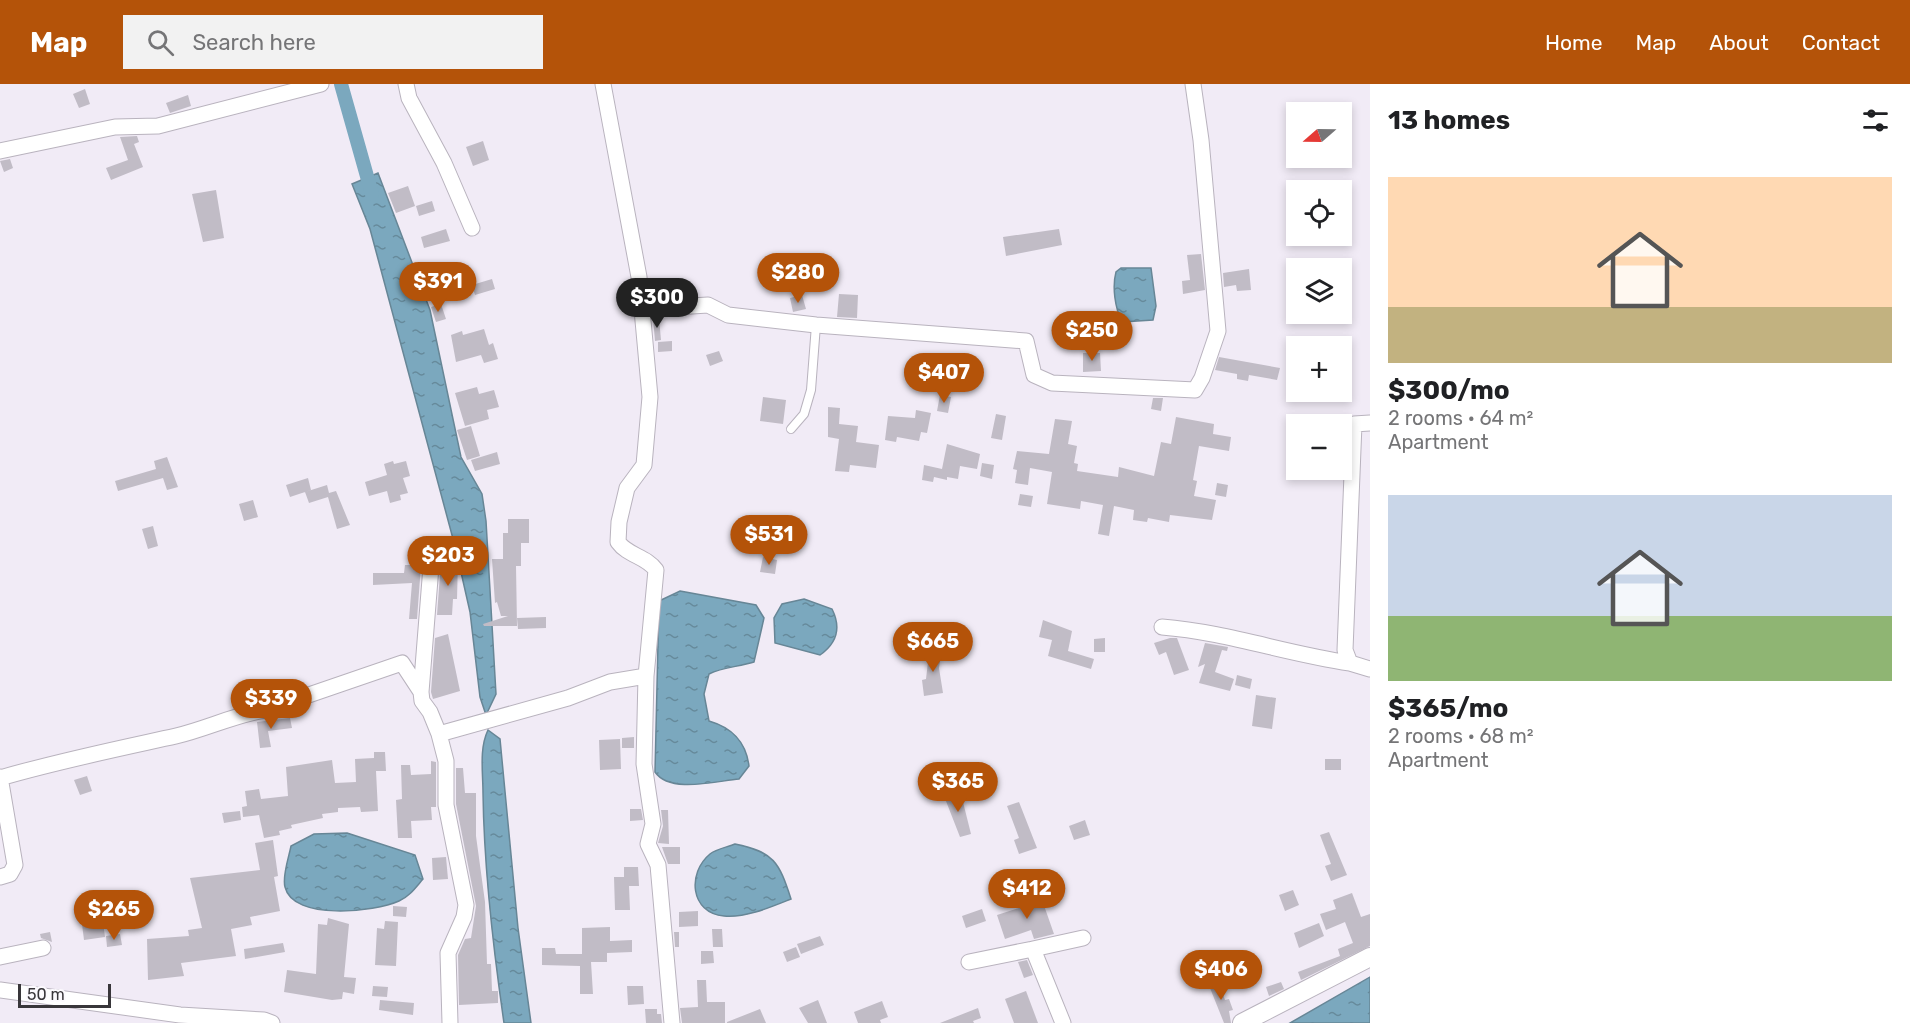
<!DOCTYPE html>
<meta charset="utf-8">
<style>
body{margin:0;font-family:Rubik,sans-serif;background:#f2f2f2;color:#202124;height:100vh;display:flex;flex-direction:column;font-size:22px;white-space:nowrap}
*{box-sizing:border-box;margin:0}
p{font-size:20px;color:#757577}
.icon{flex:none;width:33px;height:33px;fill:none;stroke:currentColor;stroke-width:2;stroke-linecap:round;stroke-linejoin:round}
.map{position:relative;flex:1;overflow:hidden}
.sheet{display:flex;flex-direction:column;background:#fff;width:540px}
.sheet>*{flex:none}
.needle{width:39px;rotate:250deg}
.controls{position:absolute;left:1286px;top:18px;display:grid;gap:12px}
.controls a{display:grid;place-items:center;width:66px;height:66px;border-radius:0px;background:#fff;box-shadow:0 3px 9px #0003;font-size:30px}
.scale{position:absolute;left:18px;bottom:15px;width:93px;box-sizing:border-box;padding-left:6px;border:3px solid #38363a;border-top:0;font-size:16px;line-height:21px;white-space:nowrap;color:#38363a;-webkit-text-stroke:4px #fcfafe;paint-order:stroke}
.price{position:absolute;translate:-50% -51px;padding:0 14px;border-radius:21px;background:#b45309;color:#fff;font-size:20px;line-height:39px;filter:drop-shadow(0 2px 3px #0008)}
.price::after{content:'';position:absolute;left:50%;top:36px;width:18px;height:14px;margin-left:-9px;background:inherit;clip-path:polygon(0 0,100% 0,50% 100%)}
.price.on{background:#222;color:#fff}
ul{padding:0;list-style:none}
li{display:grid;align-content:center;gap:12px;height:318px;padding:0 18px}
li span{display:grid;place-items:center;height:186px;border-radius:0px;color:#555}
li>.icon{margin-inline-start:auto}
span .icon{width:108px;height:108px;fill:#fffc;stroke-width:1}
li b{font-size:26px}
h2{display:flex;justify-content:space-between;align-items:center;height:72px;padding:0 18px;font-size:26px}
header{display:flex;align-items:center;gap:36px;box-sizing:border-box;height:84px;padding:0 30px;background:#b45309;color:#fff}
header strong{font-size:28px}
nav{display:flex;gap:33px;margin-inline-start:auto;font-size:21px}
.search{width:420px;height:54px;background:#f2f2f2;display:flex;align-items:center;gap:15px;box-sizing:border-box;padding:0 21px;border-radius:0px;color:#757577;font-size:22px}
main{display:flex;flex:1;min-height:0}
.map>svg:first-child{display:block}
</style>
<header>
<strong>Map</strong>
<div class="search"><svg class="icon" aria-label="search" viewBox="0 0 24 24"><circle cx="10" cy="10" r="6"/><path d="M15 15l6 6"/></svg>Search here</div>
<nav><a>Home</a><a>Map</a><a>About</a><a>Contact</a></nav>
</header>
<main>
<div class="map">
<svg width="1370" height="939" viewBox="0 0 1370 939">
<defs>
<pattern id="water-ripples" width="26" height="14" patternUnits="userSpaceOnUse" patternTransform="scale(1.5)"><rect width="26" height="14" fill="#7ba8be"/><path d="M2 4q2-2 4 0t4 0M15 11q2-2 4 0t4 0" fill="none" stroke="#668a9b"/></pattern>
</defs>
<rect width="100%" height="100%" fill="#f1ebf6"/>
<path fill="url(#water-ripples)" stroke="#678696" stroke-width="1.5" d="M378,89l52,137 31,147 21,37 4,27 10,173 -10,21 -6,-18 -10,-85 -14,-62 -86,-321 -18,-45z
M1121,184h30l5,38 -3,14 -31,2c-7,-14 -10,-35 -6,-50z
M680,507l76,14 8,13 -10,44c-16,5 -31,5 -45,12l-5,20 5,27c24,7 37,21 40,45l-10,13c-23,2 -69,15 -84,-7l4,-171z
M804,515l28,10c9,18 5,34 -12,46l-45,-12 -1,-25 8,-14z
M488,646l12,9 18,189 13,95h-27c-11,-76 -20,-152 -21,-230 0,-21 -4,-44 5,-63z
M347,749l68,22 8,24c-7,8 -13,17 -24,22 -24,11 -106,20 -114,-14 -3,-11 4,-30 6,-41l23,-12z
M735,760c39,8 44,18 56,55 -20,8 -45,19 -67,17 -34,-3 -37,-43 -14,-62 6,-5 18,-7 25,-10z
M1370,893v46h-80z"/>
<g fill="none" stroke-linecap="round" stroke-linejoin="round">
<path stroke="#7ba8be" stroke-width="14" d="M341,0l31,110"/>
</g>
<path fill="#c1bcc6" d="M85,5l5,15 -11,4 -6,-14z
M188,11l3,11 -21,7 -4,-10z
M137,52l2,6 -5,2 9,23 -32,13 -5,-12 22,-8 -8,-23z
M483,57l6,19 -16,6 -7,-19z
M10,75l3,9 -9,4 -4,-11z
M408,102l7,20 -19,7 -8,-20z
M216,106l8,48 -21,4 -11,-48z
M432,117l3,10 -16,5 -3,-10z
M446,145l4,12 -26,7 -3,-11z
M1059,145l3,16 -56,11 -3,-19z
M1201,170l4,36 -22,4 -1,-13 8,-1 -3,-25z
M822,177l4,23 -16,3 -4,-23z
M1249,185l2,21 -14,1 -1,-6 -12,2 -1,-14z
M456,191l5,20 -26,8 -6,-20z
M492,195l3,10 -20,6 -3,-10z
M839,210l19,1 -1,23 -20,-1z
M802,211l4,14 -13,3 -3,-14z
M441,220l5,15 -10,3 -5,-15z
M653,234h6l2,22 -6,1z
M484,245l5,16 4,-2 5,16 -14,4 -3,-8 -25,7 -5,-27 11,-4 1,4z
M672,257v10l-14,1v-10z
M719,267l4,10 -13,5 -4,-11z
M1083,269h17l1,18 -18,1z
M1219,273l61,11 -3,12 -28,-5 -1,6 -11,-2v-5l-22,-4z
M477,303l2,7 15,-4 5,17 -12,3 2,9 -24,7 -10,-33z
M940,311l11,2 -3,16 -11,-2z
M763,313l23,3 -3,24 -23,-3z
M1153,314h10l-2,13 -10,-2z
M828,323l12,1 -1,16 19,2 -2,16 23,3 -3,23 -26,-3 -1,7 -14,-1 4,-32 -11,-2z
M916,326l15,3 -4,20 -6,-1 -2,9 -22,-4 -1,5 -11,-2 3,-24 27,2z
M996,330l10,2 -4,24 -11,-2z
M1176,333l38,7 -1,10 18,3 -2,14 -30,-5 -6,34 4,1 -3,15 22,4 -4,20 -42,-5 -1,7 -21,-4 -1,4 -14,-2 1,-10 -20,-4 -5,30 -11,-2 5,-29 -22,-4 -1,8 -33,-5 5,-32 -22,-4 -2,17 -13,-2 2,-13 -4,-1 4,-18 32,3 6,-35 17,2 -4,23 9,2 -3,17 4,1 -1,7 41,6 1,-10 35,9 7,-34 10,2z
M471,342l9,30 -13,4 -10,-30z
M947,360l33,10 -3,15 -17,-3 -2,13 -11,-2v3l-13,-3 -1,5 -11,-2 2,-15 18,4z
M497,368l3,12 -25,7 -4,-11z
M167,373l11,30 -11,3 -4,-12 -45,13 -3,-10 41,-12 -2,-8z
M393,377l1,3 12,-3 4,15 -7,2 5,15 -8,2 1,5 -11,3 -3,-12 -18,5 -4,-14 22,-7 -3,-11z
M982,379l12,2 -2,14 -12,-3z
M308,394l3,12 -21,7 -4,-12z
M1217,399l11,2 -2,12 -11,-2z
M327,401l2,8 7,-2 14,34 -13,4 -9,-32 -19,6 -4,-11z
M1020,410l13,2 -2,11 -13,-2z
M253,416l5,17 -14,4 -5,-17z
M508,435h21v24h-8v23h-5l1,60h-33l-1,-2 25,-8h-7l-4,-14 -2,1 -3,-44h11v-26h5z
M153,442l5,20 -10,3 -6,-20z
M763,473l14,3 -2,14 -15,-2z
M441,477h17l-1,38h-4l-1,16h-15z
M405,481h16l-4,54h-8l3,-36 -39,2v-12h31z
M546,533v11l-28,1 -1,-11z
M1043,536l29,11 -4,20 26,8 -3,10 -43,-13 4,-16 -13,-3z
M448,550l12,57 -27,8 -2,-7 4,-54z
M1105,554v14h-11v-13z
M1170,554h7l12,32 -15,5 -8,-23 -7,3 -5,-12z
M1205,559l23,4 -1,4 -5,-1 -7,22 19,7 -4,12 -31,-8 6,-19 -7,3z
M930,561l12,2 -3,21 4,25 -19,3 -2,-16 4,-1z
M1237,591l15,4 -2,10 -15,-4z
M1256,611l20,3 -4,31 -20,-3z
M290,634l2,10 -24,3 3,16 -11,1 -3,-26z
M634,653v11h-12v-10z
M620,655l1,30 -21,1 -1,-30z
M374,668h11l1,19h-10l2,40 -17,1 -1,-5 -22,1v4l-16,2 1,4 -32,7 1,3 -13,3 1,4 -16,3 -5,-23 -16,2 -1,-10 5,-1 -2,-15 14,-2 2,10 27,-3 -2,-29 46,-7 3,23 21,-1 -1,-23 19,-1z
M1325,675h16v11h-16z
M431,677l5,1v45h-5l1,13 -21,1 1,17h-14l-2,-38 6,-1 -1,-34h9l1,10 20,-1z
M456,684h7l2,25h11v43l9,66 2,62h4l1,27h6v12l-39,2 -1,-50 7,-16 6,-1 5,-32 -20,-102z
M87,692l5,15 -12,4 -6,-15z
M960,706l11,44 -11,3 -16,-41z
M1019,718l18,46 -18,6 -5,-14 5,-2 -12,-32z
M630,725h11l2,11 -13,1z
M661,726h7l1,34 -11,-1 5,-17z
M240,727l1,9 -17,3 -2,-10z
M1085,736l5,15 -16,5 -5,-14z
M1329,748l18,43 -16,6 -6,-15 6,-2 -11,-29z
M273,756l5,36 -4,1 6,34 -30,6 2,8 -21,4 5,27 -55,7 3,13 -36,4 -1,-41 42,-3 -1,-6 14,-2 -12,-50 70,-8 -5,-27z
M662,763h18v17h-12z
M446,773l2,22 -15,1 -1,-22z
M624,783h14l1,19h-10l1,24h-15l-1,-33h10z
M1293,806l6,15 -14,6 -6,-16z
M1352,809l9,24 9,-3v32l-69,34 -3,-8 42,-16 -2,-7 15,-6 -8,-21 -19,8 -6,-16 16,-5 -3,-9z
M1040,810l14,40 -20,5 -3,-9 -26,9 -8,-24 28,-9 -2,-6z
M393,822l14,1 -1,10 -13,-1z
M90,823v2l11,-2 4,30 -21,3 -4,-32z
M982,825l4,12 -20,7 -4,-12z
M698,827v15l-19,1v-15z
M328,834l21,6 -5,53 12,1 -2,16 -11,-2 -1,7 -10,1 -48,-8 3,-22 29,4 2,-50 9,1z
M385,837l13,1 -2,44 -21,-1 2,-37 7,1z
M1319,839l5,13 -25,12 -5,-15z
M610,843v14l22,-1v12l-25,1v9h-16l2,32h-13v-28l-38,-1v-17h13l1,6h26v-26z
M712,845h10l1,18h-10z
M50,848l2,10 -11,-4 -1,-4z
M674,848h5v15h-4z
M120,850l2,11 -15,2 -1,-11z
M820,852l4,9 -23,9 -4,-10z
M283,859l2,9 -40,7 -1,-10z
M796,863l4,10 -13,5 -4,-10z
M701,867h12l1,12 -13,1z
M1027,876l6,15 -9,3 -6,-16z
M697,896h9l1,22h18v21h-43l-2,-15 18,-1z
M1218,896l7,20 4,-1 4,11 -4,1 2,12h-7l-16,-40z
M1281,898l3,7 -15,7 -3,-9z
M373,902l15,1 -1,10 -15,-1z
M627,902h16l1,18 -16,1z
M1026,907l12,32h-24l-9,-24z
M380,916l34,3 -1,12 -34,-5z
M818,916l9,23h-19l-9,-15z
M882,917l6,16 -8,3 1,3h-23l-4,-11z
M978,924l3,10 -8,3 1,2h-34z
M645,925h12v5h4l1,9h-16z
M760,925l6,14h-39v-1z"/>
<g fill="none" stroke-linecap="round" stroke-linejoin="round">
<defs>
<path id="service" d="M791,345l13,-15 7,-24 5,-65"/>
<path id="minor" d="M406,0l3,14 35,65 28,65
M603,0l36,193 11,120 -6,68 -17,23 -8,34 -1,20c10,14 28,14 38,28l-10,106 -2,88 9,60 -5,20 10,21 14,158
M0,67l115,-24 43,-1 163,-42
M643,225l65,-4 20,10 88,10 210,16 8,34 18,8 143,7 7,-12 16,-47 -17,-191 -8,-56
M1370,339l-16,1 -9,226 5,13 20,6
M432,470l-11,138 1,9 8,11 9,22 7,27v44l20,100 -2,12 -16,36 2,70
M1162,543c64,5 125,27 188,36
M439,650l129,-36 42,-16 36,-6
M0,693l15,88 -5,9 -10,3
M0,694c58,-17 117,-29 176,-42 30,-7 58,-21 89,-26l137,-47 19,29
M0,873l43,-9
M969,878l64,-13
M0,906l180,25 84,5 8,3
M1063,939l-30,-74 50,-11"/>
<path id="tertiary" d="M1242,939l128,-66"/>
</defs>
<use href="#service" stroke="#b9b3be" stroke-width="10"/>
<use href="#minor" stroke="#b9b3be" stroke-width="17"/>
<use href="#tertiary" stroke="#b9b3be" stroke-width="20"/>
<use href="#service" stroke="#fff" stroke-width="8"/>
<use href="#minor" stroke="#fff" stroke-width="15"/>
<use href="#tertiary" stroke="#fff" stroke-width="18"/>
</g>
</svg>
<div class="controls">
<a><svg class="needle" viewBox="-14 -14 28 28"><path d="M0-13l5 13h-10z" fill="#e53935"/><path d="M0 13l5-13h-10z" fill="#757577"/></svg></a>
<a><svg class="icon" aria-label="locate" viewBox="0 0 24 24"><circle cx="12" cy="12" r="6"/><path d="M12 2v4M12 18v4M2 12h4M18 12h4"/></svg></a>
<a><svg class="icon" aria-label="layers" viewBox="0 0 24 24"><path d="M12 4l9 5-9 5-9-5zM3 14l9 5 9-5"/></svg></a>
<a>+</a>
<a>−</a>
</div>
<div class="scale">50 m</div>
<b class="price" style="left:798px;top:220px">$280</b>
<b class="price" style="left:438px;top:229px">$391</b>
<b class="price on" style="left:657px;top:245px">$300</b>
<b class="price" style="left:1092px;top:278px">$250</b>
<b class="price" style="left:944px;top:320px">$407</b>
<b class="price" style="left:769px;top:482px">$531</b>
<b class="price" style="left:448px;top:503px">$203</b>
<b class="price" style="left:933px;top:589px">$665</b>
<b class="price" style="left:271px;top:646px">$339</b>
<b class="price" style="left:958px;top:729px">$365</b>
<b class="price" style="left:1027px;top:836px">$412</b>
<b class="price" style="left:114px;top:857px">$265</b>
<b class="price" style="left:1221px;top:917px">$406</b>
</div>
<section class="sheet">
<h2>13 homes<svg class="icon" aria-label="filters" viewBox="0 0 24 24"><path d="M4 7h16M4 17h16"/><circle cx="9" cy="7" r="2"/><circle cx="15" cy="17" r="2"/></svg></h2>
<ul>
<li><span style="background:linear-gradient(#ffd9b3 70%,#c2b280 0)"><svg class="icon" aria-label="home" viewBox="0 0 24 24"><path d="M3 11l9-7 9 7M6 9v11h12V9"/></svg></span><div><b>$300/mo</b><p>2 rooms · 64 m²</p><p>Apartment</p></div></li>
<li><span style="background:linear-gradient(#c9d6e8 65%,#8fb573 0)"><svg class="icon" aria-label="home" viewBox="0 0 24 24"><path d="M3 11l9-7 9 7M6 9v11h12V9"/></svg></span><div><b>$365/mo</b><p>2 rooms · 68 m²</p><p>Apartment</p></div></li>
</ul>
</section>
</main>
